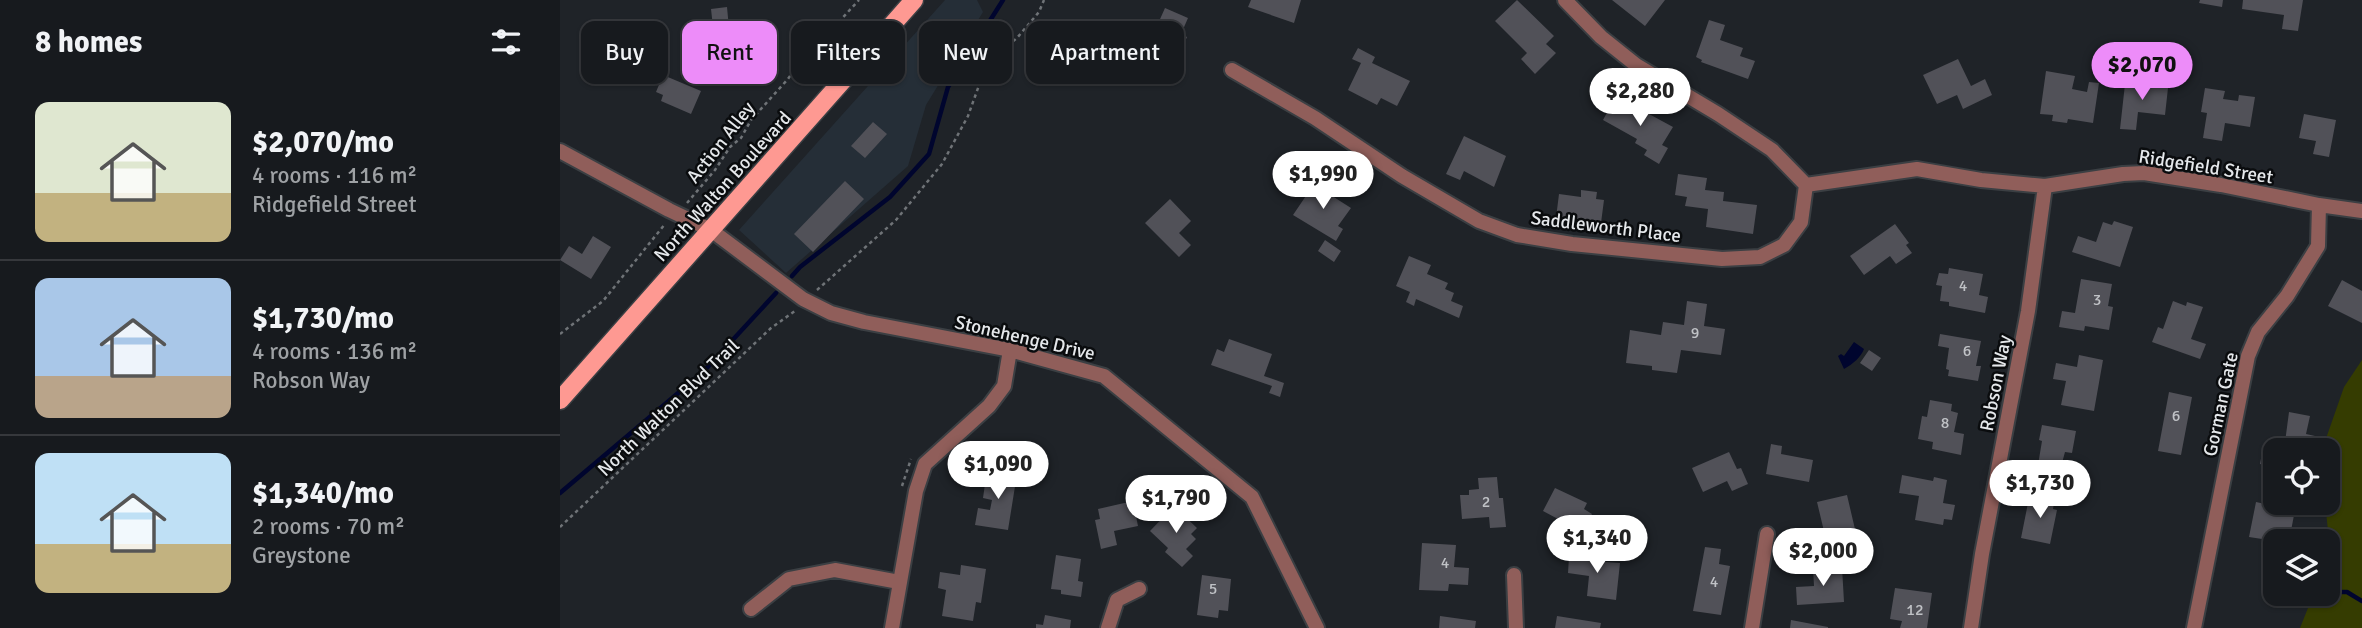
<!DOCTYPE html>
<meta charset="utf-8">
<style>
body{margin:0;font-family:Signika,sans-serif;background:#24272b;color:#f1f3f6;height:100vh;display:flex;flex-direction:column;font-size:26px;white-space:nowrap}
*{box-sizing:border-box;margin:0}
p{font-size:23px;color:#9ea1a4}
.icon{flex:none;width:38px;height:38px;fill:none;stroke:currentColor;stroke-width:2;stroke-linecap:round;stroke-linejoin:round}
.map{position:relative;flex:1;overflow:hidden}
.side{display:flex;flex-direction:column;background:#171a1e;width:560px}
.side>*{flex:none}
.banner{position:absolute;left:21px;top:21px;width:665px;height:63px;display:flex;gap:14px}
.fabs{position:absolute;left:1703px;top:438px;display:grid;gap:14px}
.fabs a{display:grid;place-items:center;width:77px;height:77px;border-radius:14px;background:#171a1e;box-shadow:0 2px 5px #0004,0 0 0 2px #36383c;font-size:35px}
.price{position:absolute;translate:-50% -60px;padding:0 16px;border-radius:24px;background:#fff;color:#222;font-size:23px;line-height:46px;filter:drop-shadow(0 2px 4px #0008)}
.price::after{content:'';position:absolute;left:50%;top:42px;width:21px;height:16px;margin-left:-10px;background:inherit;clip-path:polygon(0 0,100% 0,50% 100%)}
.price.selected{background:#ed8cf9;color:#111}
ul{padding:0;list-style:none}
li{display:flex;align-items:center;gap:21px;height:175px;padding:0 35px}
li+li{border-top:2px solid #36383c}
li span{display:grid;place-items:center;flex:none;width:196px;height:140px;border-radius:14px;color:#555}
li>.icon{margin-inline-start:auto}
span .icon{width:84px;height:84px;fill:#fffc;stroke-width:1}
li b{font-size:30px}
h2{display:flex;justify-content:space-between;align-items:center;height:84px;padding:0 35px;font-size:30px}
.pill{padding:0 24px;border-radius:14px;background:#171a1e;box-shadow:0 2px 5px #0004,0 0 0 2px #36383c;font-size:24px;line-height:63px}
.pill.selected{background:#ed8cf9;color:#111}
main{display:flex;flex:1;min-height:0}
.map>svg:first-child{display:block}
</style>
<main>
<section class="side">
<h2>8 homes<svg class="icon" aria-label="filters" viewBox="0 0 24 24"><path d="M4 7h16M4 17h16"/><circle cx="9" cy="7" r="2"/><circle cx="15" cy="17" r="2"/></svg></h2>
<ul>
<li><span style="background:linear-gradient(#dfe7d0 65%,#c2b280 0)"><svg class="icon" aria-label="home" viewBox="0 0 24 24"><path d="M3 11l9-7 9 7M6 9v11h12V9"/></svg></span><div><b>$2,070/mo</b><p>4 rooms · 116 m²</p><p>Ridgefield Street</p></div></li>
<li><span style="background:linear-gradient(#a9c7e8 70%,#b9a48a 0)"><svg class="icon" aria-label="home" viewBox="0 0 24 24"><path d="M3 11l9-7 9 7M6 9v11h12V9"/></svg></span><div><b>$1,730/mo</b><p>4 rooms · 136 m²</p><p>Robson Way</p></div></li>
<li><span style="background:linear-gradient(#bfe0f5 65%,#c2b280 0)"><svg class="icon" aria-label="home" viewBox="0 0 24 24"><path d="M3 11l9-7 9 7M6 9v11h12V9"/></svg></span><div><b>$1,340/mo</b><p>2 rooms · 70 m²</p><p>Greystone</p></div></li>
</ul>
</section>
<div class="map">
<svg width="1802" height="628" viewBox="0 0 1802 628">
<rect width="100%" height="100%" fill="#1f2328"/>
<path fill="#252e37" d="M385,0h32l6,12 -57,93 -18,61 -122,107 -47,-43z"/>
<path fill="#353c01" d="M1802,360v268h-62l14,-35h14v-36l2,-7 -5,-48h3v-52h-6l22,-63z"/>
<path fill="#00052e" d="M1294,342l10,7c-3,8 -11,15 -20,20l-6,-13 3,-2 3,2z"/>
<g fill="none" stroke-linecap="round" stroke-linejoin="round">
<path stroke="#00052e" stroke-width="4.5" d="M232,276l8,-9 90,-70 39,-43 19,-67 55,-87
M0,493l143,-121 73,-79
M1768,592h19l15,9
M1704,594l23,-1"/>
</g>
<path fill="#515158" d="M691,0h50l-7,23 -46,-16z
M957,0l37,36 -8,8 10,9 -21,21 -14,-15 6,-6 -32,-32z
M1052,0h53l-20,26z
M1640,0h23l-1,7 -23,-4z
M1683,0h60l-5,31 -16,-2 2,-14 -42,-6z
M167,7l2,21 14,-1 2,23 -29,4 -5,-45z
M605,8l23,10 -7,16 6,3 -14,31 -29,-13z
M1149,20l16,5 -5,15 23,8 -3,8 15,5 -7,18 -47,-17 1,-2 -6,-3z
M798,48l17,9 -3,6 38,18 -13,25 -16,-8 -4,7 -29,-15 13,-27 -9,-4z
M1398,59l13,27 14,-7 7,16 -29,14 -6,-14 -20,9 -14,-29z
M1486,71l29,5 -3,13 15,3 2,-10 10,1 -6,40 -25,-4 -1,4 -15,-2 1,-6 -13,-1z
M103,75l38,16 -10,23 -30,-13 2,-6 -7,-3z
M1577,77l18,2 -1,8 14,1 -3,27 -27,-3 -2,18 -16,-1 5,-45 11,2z
M1645,88l20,3 -2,8 15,2 1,-6 16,2 -5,30 -25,-4 -3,18 -19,-3 4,-25 -6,-1z
M1056,96l57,31 -11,18 6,3 -9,16 -15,-9 3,-5 -12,-7 2,-4 -34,-19z
M1744,114l32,6 -7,37 -16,-3 3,-13 -17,-3z
M313,122l14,12 -22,24 -14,-12z
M904,136l42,20 -12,31 -30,-16 -4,9 -14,-6z
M1118,174l29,4 -2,12 19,2 -1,9 34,4 -4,29 -47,-7 2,-18 -23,-3 2,-9 -12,-2z
M285,181l19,18 -51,53 -19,-18z
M756,181l15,10 -2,3 22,14 -13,18 5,3 -7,12 -43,-26z
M1021,190l16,2 -1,7 8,1 -3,23 -45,-5 3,-24 22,3z
M610,199l21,22 -12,12 12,12 -12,12 -34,-34z
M1554,221l19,6 -13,40 -48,-15 6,-16 18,6 7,-20 9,3z
M1335,224l14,19 -3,2 6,8 -16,11 -6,-8 -26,19 -14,-19z
M33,236l18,11 -20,32 -31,-19 9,-14 13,8z
M765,240l16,11 -7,11 -16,-11z
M849,256l22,9 -4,9 21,9 -3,6 9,4 -3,8 12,5 -4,12 -43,-19 -2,7 -8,-4 4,-10 -14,-6z
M1389,268l34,6 -4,21 9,2 -3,16 -36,-7v-4l-9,-1 2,-15 -6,-1 3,-12 9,1z
M1521,279l31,5 -4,22 5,1 -4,23 -24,-4 -1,5 -25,-4 3,-16 13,2z
M1782,280l20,11v32l-34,-17z
M1127,301l20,3 -3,22 21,3 -4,26 -40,-5 -4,23 -25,-3v-4l-26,-3 4,-33 31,5 2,-13 21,3z
M1613,301l13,5 1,-4 16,5 -12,32 15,5 -6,15 -48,-17 6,-15 5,2z
M1380,334l41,7 -5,25h5l-3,15 -30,-5 1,-6 -3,-1 3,-21 -11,-2z
M669,339l43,15 -8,22 20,7 -4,14 -11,-4 3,-7 -61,-21 6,-16 7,3z
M1309,350l12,8 -9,13 -12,-8z
M1519,355l24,5 -9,51 -33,-6 5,-24 -13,-2 3,-16 21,4z
M1609,392l23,5 -11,58 -23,-4z
M1370,400l22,4 -1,7 7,2 -4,19 10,2 -3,21 -29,-6 1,-7 -15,-3 4,-23 5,1z
M1729,412l21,4 -4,18 9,2 -2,14h-29z
M1482,425l34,6 -4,22 -7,-1 -3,11 9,2 -2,12 -32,-6 5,-30 -3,-1z
M1211,444l11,2 -1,8 32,6 -4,22 -43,-8z
M1703,448l12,2v17l-15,-3z
M1169,452l8,17 4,-1 7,16 -16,7 -5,-10 -24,11 -11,-24z
M434,470l23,4 -9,56 -33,-5 3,-17 12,2 2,-10 -9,-2 2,-14 6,1z
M1342,475l31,6 1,-4 13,3 -4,23 12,2 -3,15 -8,-1 -1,6 -28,-5 4,-24 -20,-3z
M937,477l2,21h4l3,29 -16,1 -1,-11 -27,2 -2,-24h9v-5l10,-1 -1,-11z
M995,488l32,15 -3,6 8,5 -17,31 -24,-13 7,-13 -15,-8z
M1287,495l11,47 -30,6 -11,-46z
M1485,495l10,2 -2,12 4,1 -7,34 -29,-6 8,-40 14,3z
M573,501l5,25 -24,5 3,14 -16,4 -6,-29 5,-1 -2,-10z
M1696,502l18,4 1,-4 21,3 -7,36h-14l-26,-4z
M614,506l23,22 -6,6 5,5 -10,10 7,7 -11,11 -17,-15 3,-4 -18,-17z
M862,543l34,2 -2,22 15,1 -1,17 -19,-1 -1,7 -29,-1z
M1145,547l16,2 -2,15 11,2 -9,49 -28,-4z
M1028,553l18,2 -1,7 15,1 -4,37 -29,-4 2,-20 -21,-3 1,-16 18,2z
M496,555l25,4 -3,22 5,1 -2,15 -20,-3v-4l-10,-1z
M401,565l25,4 -5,34 -5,-1 -3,19 -31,-5 4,-26 -8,-2 2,-16 20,3z
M1282,567l2,35 -47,3 -1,-18 18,-1 -1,-18z
M642,575l29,4 -3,32 -9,-1 -1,8 -21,-3z
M1335,588l37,5 -5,35h-27l2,-7 -12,-2z
M485,615l26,5 -1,8h-34v-4l7,1z
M880,616l36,5 -1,7h-36z
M997,616l44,7 -1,5h-45z
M1231,620l37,7v1h-38z"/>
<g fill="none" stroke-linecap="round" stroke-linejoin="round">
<defs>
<path id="street" d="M1005,0l36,37 35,28 82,49 54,36 34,35
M672,70l83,48 87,58 77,45 38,14 55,9 150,15 38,-2 24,-12 17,-23 5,-37
M0,151l109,59 42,20 92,69 28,14 33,9 146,28 94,26 148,121 65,131
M1246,185l111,-16 64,11 64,6 78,-12 21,-1 77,12 98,20 43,6
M954,575l2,53
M191,609l38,-30 46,-9 64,12
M332,628l24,-137 9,-27 64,-58 15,-20 6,-36
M548,628l9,-28 22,-11
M1192,628l15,-94
M1411,628l11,-74 46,-243 17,-125
M1634,628l54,-272 10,-24 29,-36 31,-50 1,-41"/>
<path id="primary" d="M0,400l354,-400"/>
</defs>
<use href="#street" stroke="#3b3f43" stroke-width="18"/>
<use href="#primary" stroke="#3b3f43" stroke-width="21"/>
<path stroke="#6f7377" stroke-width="2.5" stroke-dasharray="3.5 3.5" stroke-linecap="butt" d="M127,203l28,-33 15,-23 11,-9 10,-18 37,-41 25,-37 22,-16 24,-26
M257,290l79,-70 46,-56 26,-48 14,-39 11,-19 24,-20 22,-26 5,-12
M0,334l43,-33 62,-77
M342,486l9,-27
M0,527l211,-199 24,-17"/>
<use href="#street" stroke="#905e5a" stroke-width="14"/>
<use href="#primary" stroke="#fe9992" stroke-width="18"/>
</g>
<g text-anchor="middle" stroke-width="5" stroke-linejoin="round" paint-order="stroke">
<g font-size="16" fill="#c0c2c6">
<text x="1403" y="291">4</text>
<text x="1537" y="305">3</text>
<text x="1135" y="338">9</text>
<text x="1407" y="356">6</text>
<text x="1616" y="421">6</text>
<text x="1385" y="428">8</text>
<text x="926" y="507">2</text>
<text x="885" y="568">4</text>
<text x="1154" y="587">4</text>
<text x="653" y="594">5</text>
<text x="1355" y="615">12</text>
</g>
<g font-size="19" fill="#e5e8eb" stroke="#0a0c0e">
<text transform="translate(160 142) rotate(-52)" y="7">Action Alley</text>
<text transform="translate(1646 166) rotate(9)" y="7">Ridgefield Street</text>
<text transform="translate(162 186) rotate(-48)" y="7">North Walton Boulevard</text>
<text transform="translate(1046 226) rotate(7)" y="7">Saddleworth Place</text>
<text transform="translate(465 337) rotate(13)" y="7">Stonehenge Drive</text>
<text transform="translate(1435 383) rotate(-79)" y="7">Robson Way</text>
<text transform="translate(1660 404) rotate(-78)" y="7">Gorman Gate</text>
<text transform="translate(108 407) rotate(-44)" y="7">North Walton Blvd Trail</text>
</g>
</g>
</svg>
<div class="fabs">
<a><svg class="icon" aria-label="locate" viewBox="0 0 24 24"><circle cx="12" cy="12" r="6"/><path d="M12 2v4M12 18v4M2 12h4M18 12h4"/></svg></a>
<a><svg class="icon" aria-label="layers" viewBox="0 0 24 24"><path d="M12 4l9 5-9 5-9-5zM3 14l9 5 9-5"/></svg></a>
</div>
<b class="price selected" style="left:1582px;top:102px">$2,070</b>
<b class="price" style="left:1080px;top:128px">$2,280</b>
<b class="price" style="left:763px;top:211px">$1,990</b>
<b class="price" style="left:438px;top:501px">$1,090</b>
<b class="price" style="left:1480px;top:520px">$1,730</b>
<b class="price" style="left:616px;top:535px">$1,790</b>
<b class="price" style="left:1037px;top:575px">$1,340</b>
<b class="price" style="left:1263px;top:588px">$2,000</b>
<div class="banner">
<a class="pill">Buy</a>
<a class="pill selected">Rent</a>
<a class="pill">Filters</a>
<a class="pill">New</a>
<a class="pill">Apartment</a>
</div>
</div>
</main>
